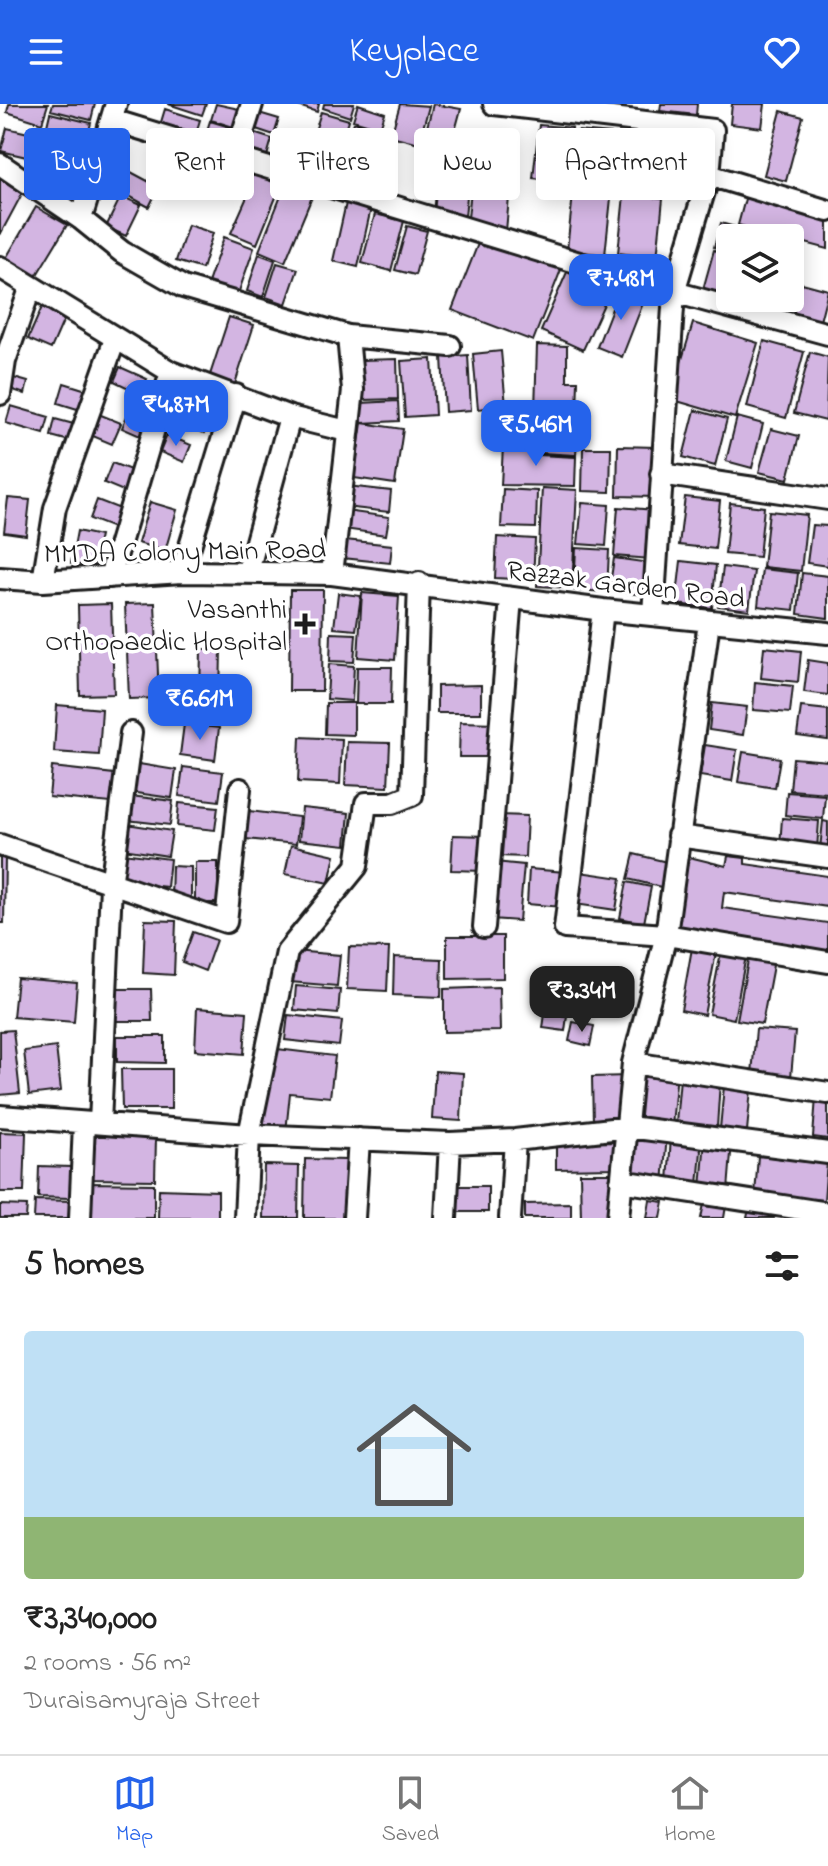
<!DOCTYPE html>
<meta charset="utf-8">
<style>
body{margin:0;font-family:"Indie Flower",sans-serif;background:#f2f2f2;color:#222;height:100vh;display:flex;flex-direction:column;font-size:30px;white-space:nowrap}
*{box-sizing:border-box;margin:0}
p{font-size:26px;color:#767676}
.icon{flex:none;width:44px;height:44px;fill:none;stroke:currentColor;stroke-width:2;stroke-linecap:round;stroke-linejoin:round}
.map{position:relative;height:1114px;overflow:hidden}
.details{display:flex;flex-direction:column;background:#fff;flex:1}
.details>*{flex:none}
.hud{position:absolute;left:24px;top:24px;width:780px;height:72px;display:flex;gap:16px}
.tools{position:absolute;left:716px;top:120px;display:grid;gap:16px}
.tools a{display:grid;place-items:center;width:88px;height:88px;border-radius:8px;background:#fff;box-shadow:0 4px 20px #0003;font-size:40px}
.price{position:absolute;translate:-50% -68px;padding:0 18px;border-radius:16px;background:#2563eb;color:#fff;font-size:26px;line-height:52px;filter:drop-shadow(0 2px 4px #0008)}
.price::after{content:'';position:absolute;left:50%;top:48px;width:24px;height:18px;margin-left:-12px;background:inherit;clip-path:polygon(0 0,100% 0,50% 100%)}
.price.current{background:#222;color:#fff}
ul{padding:0;list-style:none}
li{display:grid;align-content:center;gap:16px;height:424px;padding:0 24px}
li+li{border-top:2px solid #e0e0e0}
li span{display:grid;place-items:center;height:248px;border-radius:8px;color:#555}
li>.icon{margin-inline-start:auto}
span .icon{width:144px;height:144px;fill:#fffc;stroke-width:1}
li b{font-size:34px}
h2{display:flex;justify-content:space-between;align-items:center;height:96px;padding:0 24px;font-size:34px}
.chip{padding:0 28px;border-radius:8px;background:#fff;box-shadow:0 4px 20px #0003;font-size:28px;line-height:72px}
.chip.current{background:#2563eb;color:#fff}
header{display:flex;justify-content:space-between;align-items:center;height:104px;padding:0 24px;background:#2563eb;color:#fff;font-size:36px;font-weight:600}
.tabs{display:flex;justify-content:space-around;align-items:center;height:112px;border-top:2px solid #e0e0e0;background:#fff;font-size:22px;color:#767676}
.tabs a{display:grid;justify-items:center;gap:4px}
.tabs .current{color:#2563eb}
.map>svg:first-child{display:block}
</style>
<header><svg class="icon" aria-label="menu" viewBox="0 0 24 24"><path d="M4 6h16M4 12h16M4 18h16"/></svg>Keyplace<svg class="icon" aria-label="heart" viewBox="0 0 24 24"><path d="M12 20l-8-8c-3-5 5-10 8-4 3-6 11-1 8 4z"/></svg></header>
<div class="map">
<svg width="828" height="1114" viewBox="0 0 828 1114">
<rect width="100%" height="100%" fill="#fff"/>
<filter id="ink" filterUnits="userSpaceOnUse"><feTurbulence type="fractalNoise" baseFrequency=".0125" numOctaves="2"/><feDisplacementMap in="SourceGraphic" scale="16" xChannelSelector="R" yChannelSelector="G"/><feConvolveMatrix kernelMatrix="1 2 1 2 8 2 1 2 1" color-interpolation-filters="sRGB"/></filter>
<g filter="url(#ink)">
<path fill="#d3b5e2" stroke="#1c1c1c" stroke-width="2" d="M9,0h39l-6,19 -35,-11z
M53,0h42l-4,16 -40,-10z
M168,0h38l-4,11z
M216,0l32,7 -5,19 -32,-10z
M292,0h27l-2,8z
M324,0h30l-4,13 -27,-9z
M358,0l27,9 -5,15 -27,-8z
M400,0l29,2 -10,37 -28,-7z
M433,0l28,5 -9,33 -27,-7z
M661,0h36l-1,11 -36,-4z
M732,0h33l-3,24 -32,-4z
M165,5l35,11 -7,23 -35,-11z
M252,7l27,8 -5,16 -27,-9z
M781,7l22,6 -17,64 -22,-6z
M321,8l28,8 -10,33 -28,-9z
M50,9l41,10 -10,39 -40,-10z
M210,17l33,10 -6,19 -33,-10z
M354,18l27,9 -5,16 -27,-8z
M539,21l33,3 -5,54 -34,-4z
M7,24l34,8 -6,23 -34,-8z
M247,27l25,8 -7,24 -25,-8z
M578,27l33,3 -6,52 -32,-3z
M616,32l33,3 -5,50 -33,-4z
M346,37l29,9 -5,14 -28,-8z
M655,38l30,3 -5,46 -30,-4z
M163,39l26,10 -14,37 -26,-11z
M310,42l28,9 -6,19 -28,-9z
M341,53l28,9 -7,20 -28,-9z
M225,56l58,20 -26,64 -26,-11 20,-45 -31,-8z
M129,67l30,16 -10,20 -31,-17z
M438,69l31,3 -4,40 -31,-3z
M0,75l23,13 -23,43z
M472,77l38,5 -4,45 -39,-4z
M285,82l27,11 -27,65 -26,-11z
M573,90l38,4 -6,57 -38,-5z
M624,91l39,4 -6,59 -39,-5z
M746,91l82,22v32l-90,-24z
M121,92l20,9 -15,31 -20,-9z
M346,99l25,5 -13,59 -25,-6z
M36,103l31,18 -35,58 -30,-18z
M375,110l29,7 -13,50 -29,-8z
M721,119l38,11 -1,4h-28v14l-16,-5z
M188,121l25,8 -11,36 -26,-8z
M407,122l20,5 -12,44 -20,-5z
M481,132l81,31 -29,74 -81,-31z
M224,133l30,11 -16,46 -30,-11z
M714,146l16,5v43h4v4l-32,-9z
M259,150l16,6 -12,37 -16,-6z
M277,159l21,6 -12,35 -20,-7z
M567,168l43,19 -27,59 -42,-19z
M802,179l26,7 -9,35 -27,-7z
M620,184l25,10 -23,59 -25,-10z
M744,194h31l-5,17 -29,-8z
M42,203l23,10 -14,32 -23,-10z
M229,213l25,8 -20,62 -25,-9z
M693,219l65,20 -23,75 -65,-19z
M764,237l40,11 -18,66 -39,-11z
M537,241l30,1v35h11l-1,30 -42,-1z
M501,247l5,55 -28,3 -5,-55z
M810,248l18,5 -2,64 -32,-8z
M468,251l3,55 -26,2 -3,-55z
M397,255l1,40 -35,1 -1,-40z
M432,255l3,56 -30,2 -4,-56z
M120,263l27,12 -12,26 -7,-3 5,-12 -19,-9z
M14,274l14,4 -3,12 -15,-5z
M64,279l29,9 -6,20 -29,-9z
M191,290l23,7 -10,32 -23,-8z
M398,297l1,20 -37,2 -1,-20z
M11,302l38,11 -5,17 -38,-11z
M130,304l26,11 -9,20 -25,-11z
M695,306l32,9 -12,47 -32,-9z
M544,307l35,2 -3,42 -34,-2z
M96,309l25,10 -9,21 -24,-10z
M737,313l26,7 -11,44 -26,-7z
M55,315l26,7 -4,17 -26,-7z
M362,319l41,6 -8,55 -41,-6z
M771,325l28,7 -11,43 -29,-7z
M167,331l24,10 -7,17 -24,-10z
M503,342l37,2v7l36,2 -1,29 -74,-1z
M618,342l39,1 -1,50 -39,-1z
M583,344h28l-1,44 -28,-1z
M112,359l24,9 -8,21 -24,-10z
M347,382l44,5 -2,21 -44,-5z
M542,384l35,2 -5,98 -35,-2z
M503,385l34,2 -1,37 -35,-1z
M685,393l35,4 -5,48 -36,-4z
M8,394l22,2 -4,35 -22,-3z
M97,396l26,10 -7,19 -26,-10z
M150,398l27,8 -12,41 -27,-8z
M582,399l27,2 -3,41 -28,-2z
M730,399l34,4 -5,50 -34,-3z
M618,403l37,3 -4,49 -37,-3z
M346,407l43,6 -3,18 -42,-6z
M769,407l38,4 -6,56 -38,-4z
M812,421l16,1v40l-21,-3z
M77,427l23,5 -7,31 -22,-4z
M497,433l38,2 -2,41 -38,-2z
M345,436l47,5 -2,18 -47,-5z
M576,444l33,2 -2,42 -33,-2z
M614,454l36,5 -5,32 -36,-4z
M681,457l35,4 -4,43 -36,-4z
M723,463l31,4 -5,39 -31,-4z
M762,465l36,4 -4,37 -36,-4z
M802,469l26,3v42l-30,-4z
M290,486h33l-1,101h-33z
M338,489l23,3 -5,34 -22,-2z
M362,489l37,3 -4,64 -37,-3z
M155,499l4,95 -30,1 -4,-95z
M111,500l3,90 -34,1 -2,-90z
M331,529l25,1 -2,28 -24,-1z
M764,543l37,4 -3,31 -37,-4z
M201,545h20l-1,49 -20,-1z
M808,556l20,3v32l-24,-3z
M329,560l25,2 -2,35 -25,-2z
M357,563h35l-1,37h-35z
M755,578l38,4 -3,27 -37,-3z
M481,581v28h-44v-27z
M326,599h28v32l-29,-1z
M712,599l35,4 -4,28 -34,-5z
M57,601l45,4 -3,46 -45,-3z
M801,603l27,3v30l-31,-4z
M460,618l36,1 -1,34h-36z
M184,620l35,4 -4,32 -35,-5z
M300,633l42,2 -2,45 -42,-2z
M347,638l43,1 -2,44 -43,-2z
M705,641l32,5 -5,31 -32,-5z
M743,648l37,6 -5,30 -37,-6z
M793,654l35,3v32l-38,-3z
M133,659l43,7 -4,28 -43,-6z
M52,663l62,7 -3,29 -62,-6z
M183,663l40,5 -4,29 -40,-5z
M787,688l38,3 -2,24 -38,-4z
M130,692l43,5 -3,24 -43,-5z
M179,699l39,4 -3,23 -38,-4z
M302,704l47,5 -3,32 -47,-5z
M249,707l50,6 -3,27 -50,-5z
M499,711l28,1 -2,41 -27,-1z
M782,714l37,3 -2,28 -37,-3z
M823,717l5,1v28l-8,-1z
M127,720l45,7 -4,25 -45,-7z
M453,731l34,1 -2,35 -34,-1z
M291,741l44,10 -6,28 -44,-9z
M123,749l47,6 -3,28 -47,-5z
M634,750l33,8 -6,25 -33,-8z
M681,751l45,11 2,-10 17,2v6l83,12v31l-104,-15 -2,16 106,15v29l-157,-23z
M0,753h5l-1,66h-4z
M195,758h23v41h-23z
M495,758l29,3 -5,56 -28,-2z
M172,762l19,1v33h-20z
M529,765l36,3 -3,35 -35,-3z
M580,768l41,6 -5,32 -41,-6z
M627,778l24,5 -7,36 -24,-5z
M145,816l31,1 -2,54 -31,-2z
M193,828l23,8 -11,31 -23,-9z
M447,832h56v42l-56,1z
M349,843l40,1 -2,43 -40,-2z
M692,844l24,5 -12,62 -23,-5z
M293,847l47,4 -3,31 -47,-4z
M721,848l25,4 -12,63 -25,-5z
M749,851l25,5 -12,64 -25,-4z
M394,853l48,2 -1,38 -48,-2z
M17,874l60,5 -3,39 -61,-5z
M296,882l44,4 -2,24 -44,-4z
M499,883l1,44 -56,1v-43z
M112,885h39l1,32h-40z
M197,904l50,4 -3,42 -49,-4z
M545,910l22,2 -2,15 -22,-3z
M288,911l54,6 -3,25 -54,-6z
M573,918l21,4 -4,20 -21,-5z
M756,925l39,3 -4,45 -39,-3z
M13,926l7,63 -20,2v-64z
M117,932h48v27l-48,-1z
M56,943l5,44 -32,4 -5,-44z
M269,944l66,8 -5,41 -40,-4 -4,39 -27,-3z
M121,965h50v40h-49z
M640,966l37,3 -5,52 -37,-2z
M435,967l28,2 -2,48 -29,-2z
M627,972l1,46h-35l-1,-45z
M680,974l40,3 -3,46 -41,-4z
M724,982l27,3 -4,42 -27,-2z
M816,993l12,1v41l-15,-2z
M633,1027l34,3 -4,50 -35,-3z
M0,1028l26,1 -2,59h-24z
M91,1031l65,2 -1,43 -65,-1z
M671,1033l31,2 -4,46 -30,-3z
M705,1035l27,2 -4,49 -27,-2z
M615,1038v26l-59,1v-26z
M758,1052l69,6 -3,38 -69,-5z
M305,1055l41,1 -2,58h-40z
M264,1061l35,1 -1,52h-35z
M39,1062l32,1 -1,31 -32,-1z
M580,1069h32l1,45h-32z
M89,1079l65,1v34h-66z
M456,1082h32v26h-32z
M159,1085l59,2v27h-60z
M706,1091l21,5 -3,18h-23z
M35,1096l36,1 -1,17h-36z
M650,1096l14,2 -3,16h-14z
M751,1096l26,7 -3,11h-27z
M571,1099v15h-46v-14z
M0,1101l27,1 -1,12h-26z"/>
<g fill="none" stroke-linecap="round" stroke-linejoin="round">
<defs>
<path id="minor" d="M494,0l219,26 -4,45 -35,117 -21,322
M112,16l562,172 154,42
M235,54l17,-54
M0,60l81,55 41,33 61,35 165,49 5,54 -21,184
M709,71l119,36
M81,115l35,-115
M0,163l171,105 119,45 57,14
M348,232l102,10
M0,290l5,-33 25,-72
M661,370l167,25
M248,467l42,-154
M182,468l54,-177
M110,473l61,-205
M0,474l43,3 139,-9 150,2 271,36 225,23
M43,477l12,-73 60,-169
M603,506l-38,318 101,7 162,27
M678,732l150,21
M0,741l226,77 14,-133
M484,823l27,-329
M633,959l195,30
M0,1012l249,19 201,8 65,-3 114,-13 199,26
M100,1019l11,-237 20,-153
M621,1077l207,32
M80,1114l4,-95
M245,1114l4,-83 38,-183 70,-86 9,-63h26l20,-8 7,-212
M354,1114l5,-79
M446,1114l4,-75
M510,1114l5,-78
M618,1114l15,-155 33,-128 43,-313"/>
</defs>
<use href="#minor" stroke="#1c1c1c" stroke-width="26"/>
<use href="#minor" stroke="#fff" stroke-width="20"/>
</g>
</g>
<path fill="#1c1c1c" stroke="#fff" stroke-width="3" d="M301 508h8v8h8v8h-8v8h-8v-8h-8v-8h8z"/>
<g text-anchor="middle" stroke-width="7" stroke-linejoin="round" paint-order="stroke">
<g font-size="28" fill="#1c1c1c" stroke="#fff">
<text transform="translate(185 446) rotate(-1)" y="10">MMDA Colony Main Road</text>
<text transform="translate(626 479) rotate(7)" y="10">Razzak Garden Road</text>
</g>
<g font-size="28" fill="#1c1c1c" stroke="#fff" text-anchor="end">
<text x="287" y="514">Vasanthi<tspan x="287" dy="32">Orthopaedic Hospital</tspan></text>
</g>
</g>
</svg>
<div class="tools">
<a><svg class="icon" aria-label="layers" viewBox="0 0 24 24"><path d="M12 4l9 5-9 5-9-5zM3 14l9 5 9-5"/></svg></a>
</div>
<b class="price" style="left:621px;top:218px">₹7.48M</b>
<b class="price" style="left:176px;top:344px">₹4.87M</b>
<b class="price" style="left:536px;top:364px">₹5.46M</b>
<b class="price" style="left:200px;top:638px">₹6.61M</b>
<b class="price current" style="left:582px;top:930px">₹3.34M</b>
<div class="hud">
<a class="chip current">Buy</a>
<a class="chip">Rent</a>
<a class="chip">Filters</a>
<a class="chip">New</a>
<a class="chip">Apartment</a>
</div>
</div>
<section class="details">
<h2>5 homes<svg class="icon" aria-label="filters" viewBox="0 0 24 24"><path d="M4 7h16M4 17h16"/><circle cx="9" cy="7" r="2"/><circle cx="15" cy="17" r="2"/></svg></h2>
<ul>
<li><span style="background:linear-gradient(#bfe0f5 75%,#8fb573 0)"><svg class="icon" aria-label="home" viewBox="0 0 24 24"><path d="M3 11l9-7 9 7M6 9v11h12V9"/></svg></span><div><b>₹3,340,000</b><p>2 rooms · 56 m²</p><p>Duraisamyraja Street</p></div></li>
</ul>
</section>
<nav class="tabs">
<a class="current"><svg class="icon" aria-label="map" viewBox="0 0 24 24"><path d="M3 6l6-2 6 2 6-2v14l-6 2-6-2-6 2zM9 4v14M15 6v14"/></svg>Map</a>
<a><svg class="icon" aria-label="saved" viewBox="0 0 24 24"><path d="M7 4h10v16l-5-4-5 4z"/></svg>Saved</a>
<a><svg class="icon" aria-label="home" viewBox="0 0 24 24"><path d="M3 11l9-7 9 7M6 9v11h12V9"/></svg>Home</a>
</nav>
